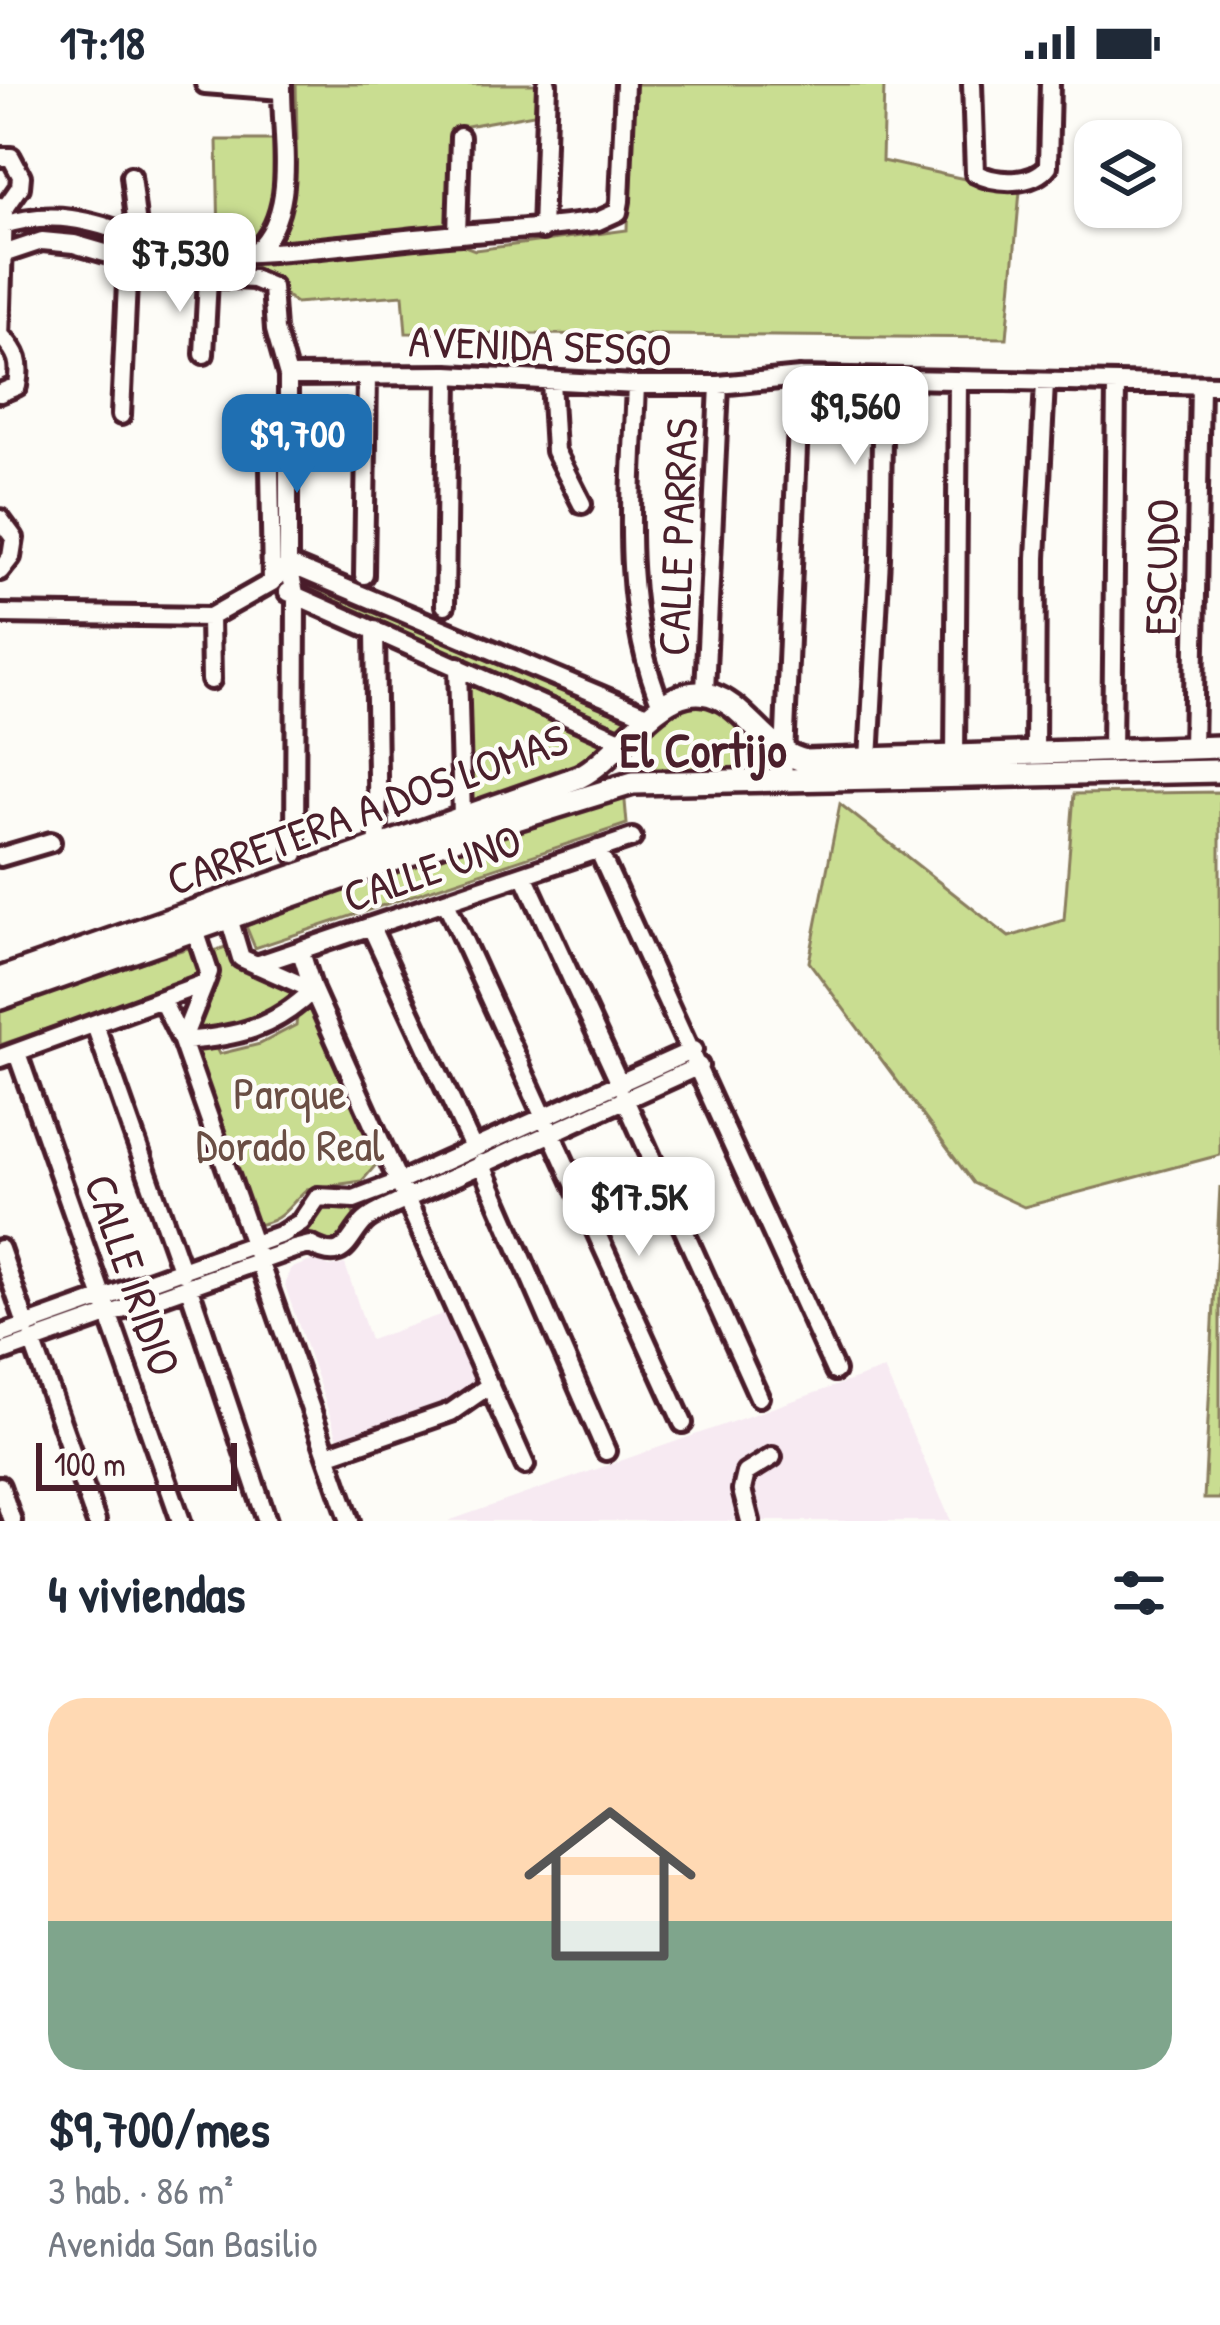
<!DOCTYPE html>
<html lang="es">
<meta charset="utf-8">
<style>
body{margin:0;font-family:"Patrick Hand",sans-serif;background:#f6f6f7;color:#1f2937;height:100vh;display:flex;flex-direction:column;font-size:45px;white-space:nowrap}
*{box-sizing:border-box;margin:0}
p{font-size:39px;color:#747a83}
.icon{flex:none;width:66px;height:66px;fill:none;stroke:currentColor;stroke-width:2;stroke-linecap:round;stroke-linejoin:round}
.map{position:relative;height:1437px;overflow:hidden}
.drawer{display:flex;flex-direction:column;background:#fff;flex:1}
.drawer>*{flex:none}
.fabs{position:absolute;left:1074px;top:36px;display:grid;gap:24px}
.fabs a{display:grid;place-items:center;width:108px;height:108px;border-radius:24px;background:#fff;box-shadow:0 3px 9px #0004;font-size:60px}
.scale{position:absolute;left:36px;bottom:30px;width:201px;box-sizing:border-box;padding-left:12px;border:6px solid #4a1f2b;border-top:0;font-size:33px;line-height:42px;white-space:nowrap;color:#4a1f2b;-webkit-text-stroke:9px #fdfcf7;paint-order:stroke}
.price{position:absolute;translate:-50% -102px;padding:0 27px;border-radius:24px;background:#fff;color:#222;font-size:39px;line-height:78px;filter:drop-shadow(0 3px 6px #0008)}
.price::after{content:'';position:absolute;left:50%;top:72px;width:36px;height:27px;margin-left:-18px;background:inherit;clip-path:polygon(0 0,100% 0,50% 100%)}
.price.active{background:#1f6fb2;color:#fff}
ul{padding:0;list-style:none}
li{display:grid;align-content:center;gap:24px;height:636px;padding:0 48px}
li+li{border-top:3px solid #e0e1e3}
li span{display:grid;place-items:center;height:372px;border-radius:36px;color:#555}
li>.icon{margin-inline-start:auto}
span .icon{width:216px;height:216px;fill:#fffc;stroke-width:1}
li b{font-size:51px}
h2{display:flex;justify-content:space-between;align-items:center;height:144px;padding:0 48px;font-size:51px}
.status{display:flex;justify-content:space-between;align-items:center;height:84px;padding:0 60px;background:#fff;direction:ltr}
.status svg{height:33px;fill:currentColor}
.map>svg:first-child{display:block}
</style>
<div class="status"><b>17:18</b><svg viewBox="0 0 49 12"><path d="M0 12V9h3v3zM5 12V6h3v6zM10 12V3h3v9zM15 12V0h3v12zM26 1h20v11H26zM47 4h2v5h-2z"/></svg></div>
<div class="map">
<svg width="1220" height="1437" viewBox="0 0 1220 1437">
<rect width="100%" height="100%" fill="#fdfcf7"/>
<filter id="ink" filterUnits="userSpaceOnUse"><feTurbulence type="fractalNoise" baseFrequency=".00833" numOctaves="2"/><feDisplacementMap in="SourceGraphic" scale="24" xChannelSelector="R" yChannelSelector="G"/><feConvolveMatrix kernelMatrix="1 2 1 2 8 2 1 2 1" color-interpolation-filters="sRGB"/></filter>
<g filter="url(#ink)">
<path fill="#f7eaf2" d="M313,1176l17,7 15,-3 25,76 81,-29 29,65 -3,12 -29,18 -109,35 -54,-155 5,-17z
M884,1285l67,152h-503z"/>
<path fill="#c9dd91" stroke="#8a7e5e" stroke-width="3" d="M296,0h243v29l-83,15 -10,111 29,11 152,-20 4,-146h253l-2,77 138,30 -13,147 -601,-5 -3,-38 -108,8 -76,-61 -2,-102h80z
M315,496l315,135 -10,16 -313,-142z
M468,596l145,68 -29,22 -117,39z
M700,611c34,21 56,41 66,80l-118,1 -4,-44 22,-30z
M624,706l3,34 -372,124 -9,-22 73,-31z
M1220,708v363l-196,52 -51,-24 -164,-221 31,-158 169,133 55,-17 10,-126z
M231,861l70,46c-31,27 -63,41 -104,40l20,-57 -3,-23z
M195,862l9,22 -5,9 -199,68v-40z
M314,918l66,158 -18,21 -55,8c-20,17 -23,33 -53,36l-58,-179 17,-4 6,12 41,-10 36,-19 2,-15z
M1220,1102v313h-16z
M325,1117l23,1 11,23c-15,16 -26,22 -48,18l-7,-27z"/>
<g fill="none" stroke-linecap="round" stroke-linejoin="round">
<defs>
<path id="minor" d="M205,0l76,6
M972,0l3,89c21,11 58,13 73,-7l2,-82
M0,73h11l10,19 -1,11 -16,23 -4,-4
M131,92l7,60
M0,142c92,-30 137,29 223,28 79,-1 159,-14 238,-20 47,-4 91,-6 137,-13l20,-9 2,-11 5,-117
M542,146l5,-146
M457,150l3,-97
M256,167c43,-40 25,-112 26,-167
M0,171l42,-14 32,3 107,31 72,4 19,8 3,43 13,46v188l8,33 -1,257
M0,255l4,-129
M204,270l4,-75
M288,292l160,-1 188,10h83l81,-8 420,8
M551,297l4,70 27,53
M636,301c-4,107 -17,220 25,320
M0,309l17,-7c4,-23 1,-33 -15,-49
M269,326l3,172
M121,331l7,-154
M0,435l14,19 -3,19 -11,14
M364,491l3,-199
M288,508l337,150
M445,521l3,-230
M0,530l210,3 62,-35 16,-18 361,152
M210,533l1,63
M375,546l3,218
M458,582l4,151
M705,607l14,-306
M1193,665l7,-363
M1035,669l1,-195 9,-175
M1112,669l4,-370
M955,673l3,-376
M869,676l11,-202 3,-179
M783,697l17,-404
M598,765l237,522
M0,773l51,-15
M524,791l96,209
M446,818l237,521
M371,843l102,221
M301,868l12,38 212,475
M256,881l376,-127
M205,899l-23,58c55,-4 91,-12 131,-51l-72,-32 -12,-40
M162,917l20,40 168,480
M95,941l87,247
M17,969l164,468
M0,974l205,-75 4,-11 -14,-42
M624,1013l135,300
M481,1079l125,288
M0,1165l27,78
M189,1204l78,233
M0,1251l282,-101 19,-12 17,-25 36,2 45,-17 294,-132
M33,1259l63,178
M0,1269l294,-104 16,-4c35,19 36,-3 53,-22 9,-10 31,-17 43,-24l293,-133
M327,1371l124,-43 39,-27
M0,1402l12,35
M750,1437l-8,-31 4,-17 26,-16"/>
<path id="major" d="M0,895l579,-202c49,-24 91,-118 153,-71 25,19 42,48 74,55l414,-14
M0,914l464,-163 169,-52 587,-12"/>
</defs>
<use href="#minor" stroke="#4a1f2b" stroke-width="26"/>
<use href="#major" stroke="#4a1f2b" stroke-width="30"/>
<use href="#minor" stroke="#fdfcf7" stroke-width="16"/>
<use href="#major" stroke="#fdfcf7" stroke-width="21"/>
</g>
</g>
<g text-anchor="middle" stroke-width="9" stroke-linejoin="round" paint-order="stroke">
<g font-size="45" fill="#4a1f2b" stroke="#fdfcf7">
<text transform="translate(540 261) rotate(2)" y="16">AVENIDA SESGO</text>
<text transform="translate(677 453) rotate(-88)" y="16">CALLE PARRAS</text>
<text transform="translate(1161 483) rotate(-89)" y="16">ESCUDO</text>
<text transform="translate(367 725) rotate(-20)" y="16">CARRETERA A DOS LOMAS</text>
<text transform="translate(432 784) rotate(-19)" y="16">CALLE UNO</text>
<text transform="translate(133 1191) rotate(71)" y="16">CALLE IRIDIO</text>
</g>
<g font-size="45" fill="#6a4e44" stroke="#fdfcf7">
<text x="290" y="1025">Parque<tspan x="290" dy="52">Dorado Real</tspan></text>
</g>
<g font-size="48" font-weight="bold" fill="#4a1f2b" stroke="#fdfcf7">
<text x="703" y="683">El Cortijo</text>
</g>
</g>
</svg>
<div class="fabs">
<a><svg class="icon" aria-label="layers" viewBox="0 0 24 24"><path d="M12 4l9 5-9 5-9-5zM3 14l9 5 9-5"/></svg></a>
</div>
<div class="scale">100 m</div>
<b class="price" style="left:180px;top:231px">$7,530</b>
<b class="price" style="left:855px;top:384px">$9,560</b>
<b class="price active" style="left:297px;top:412px">$9,700</b>
<b class="price" style="left:639px;top:1175px">$17.5K</b>
</div>
<section class="drawer">
<h2>4 viviendas<svg class="icon" aria-label="filters" viewBox="0 0 24 24"><path d="M4 7h16M4 17h16"/><circle cx="9" cy="7" r="2"/><circle cx="15" cy="17" r="2"/></svg></h2>
<ul>
<li><span style="background:linear-gradient(#ffd9b3 60%,#7fa58c 0)"><svg class="icon" aria-label="home" viewBox="0 0 24 24"><path d="M3 11l9-7 9 7M6 9v11h12V9"/></svg></span><div><b>$9,700/mes</b><p>3 hab. · 86 m²</p><p>Avenida San Basilio</p></div></li>
</ul>
</section>
